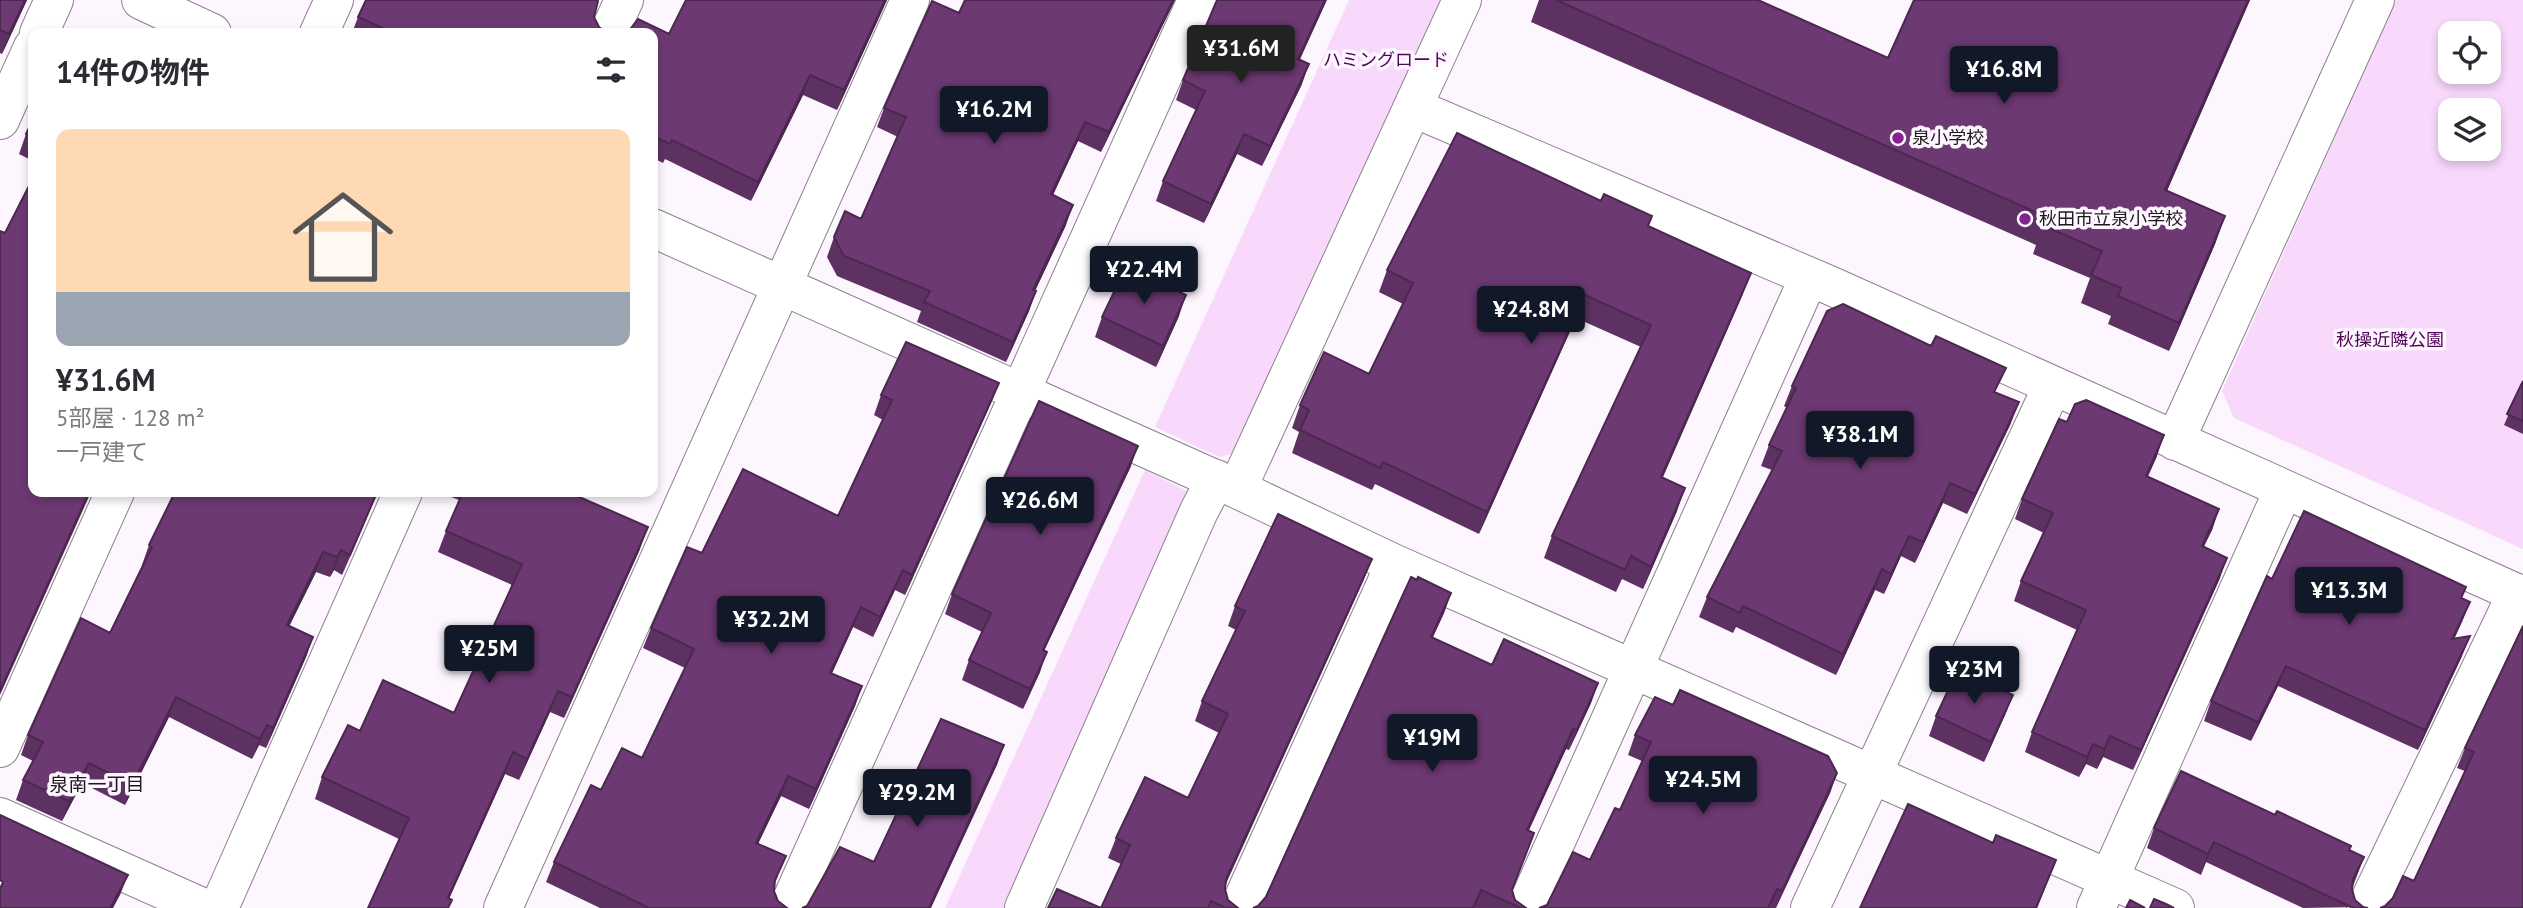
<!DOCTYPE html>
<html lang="ja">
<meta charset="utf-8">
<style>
body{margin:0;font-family:"PT Sans","Noto Sans JP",sans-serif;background:#f7f7f7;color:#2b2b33;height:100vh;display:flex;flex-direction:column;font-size:26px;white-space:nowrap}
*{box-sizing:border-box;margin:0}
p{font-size:23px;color:#7c7c81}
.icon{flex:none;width:38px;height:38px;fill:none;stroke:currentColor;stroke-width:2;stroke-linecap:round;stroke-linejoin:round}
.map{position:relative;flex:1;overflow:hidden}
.sheet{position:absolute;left:28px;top:28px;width:630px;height:469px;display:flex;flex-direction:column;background:#fff;border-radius:14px;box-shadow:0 4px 10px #0003}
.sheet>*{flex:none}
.controls{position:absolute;left:2438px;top:21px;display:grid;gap:14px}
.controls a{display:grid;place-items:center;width:63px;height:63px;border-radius:14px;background:#fff;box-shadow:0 4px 10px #0003;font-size:35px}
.price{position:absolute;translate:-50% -60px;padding:0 16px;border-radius:7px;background:#111827;color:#fff;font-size:23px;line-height:46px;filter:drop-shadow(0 2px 4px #0008)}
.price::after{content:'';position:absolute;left:50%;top:42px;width:21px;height:16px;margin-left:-10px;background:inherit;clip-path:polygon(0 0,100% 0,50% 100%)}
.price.current{background:#222;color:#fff}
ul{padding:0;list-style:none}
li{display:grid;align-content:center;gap:14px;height:371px;padding:0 28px}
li+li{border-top:2px solid #e1e1e2}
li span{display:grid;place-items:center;height:217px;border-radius:14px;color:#555}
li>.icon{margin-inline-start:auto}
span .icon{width:126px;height:126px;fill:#fffc;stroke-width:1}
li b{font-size:30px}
h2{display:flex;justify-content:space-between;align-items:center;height:84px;padding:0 28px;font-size:30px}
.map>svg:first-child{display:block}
</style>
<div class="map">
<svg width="2523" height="908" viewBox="0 0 2523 908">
<rect width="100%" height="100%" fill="#fdf6fe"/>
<path fill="#f8d8fb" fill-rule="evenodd" d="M1349,0h131l-213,445 -48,12 -64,-30z
M2396,0h127v549l-289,-131 -12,-27zM2450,33h38v39h-38zM2450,110h38v39h-38z
M1145,470l50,25 -187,413h-63z"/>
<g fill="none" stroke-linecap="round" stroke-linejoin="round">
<defs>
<path id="minor" d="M141,0l71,33
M39,33l15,-33
M319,33l15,-33
M609,33l15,-33
M1414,108l415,177 694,311
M0,120l33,-73
M653,228l584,261 158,75 780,344
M2175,441l200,-441
M1237,489l225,-489
M0,748l115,-256
M0,817l204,91
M219,908l184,-416
M503,908l407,-908
M788,908l409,-908
M1024,908l175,-397 17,-32
M1239,908l156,-344
M1526,908l283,-631
M1810,908l242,-521
M2096,908l187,-417
M2366,908l151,-315"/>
</defs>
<use href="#minor" stroke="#8c818d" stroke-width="40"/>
<use href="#minor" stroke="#fff" stroke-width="38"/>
</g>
<path fill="#5e3163" d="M0,0h27l-25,54 -2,-1z
M686,0h201l-50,110 -34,-15 -52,106 -86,-42 -2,4 -10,-5v-125l16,1z
M965,0h210l-74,152 -23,-11 -25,54 13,30 -31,66h1l-7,20 -23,51 -89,-40 4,-11 -84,-35 -10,-19 7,-20 27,-18 37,-82 -21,-10 7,-19 75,-95z
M1539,0h219l130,58 26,-58h336l-83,191 58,25 -10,28 -46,107 -61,-27 3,-8 -30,-13 9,-25 -57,-24 3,-9 -505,-223z
M358,17h236l5,10 8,6h-255z
M1300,60l2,24 -40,82 -25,-12 -33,69 -48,-22 7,-20 33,-71 -20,-10 7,-20z
M33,119v42l-14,-7 7,-20z
M1648,226l103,47 -9,23 -80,182 15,33 -34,78 -21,-10 -6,13 -72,-34 8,-22 89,-189 -65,-29 -97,216 -104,-50 -3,6 -80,-37 7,-21 -7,-4 8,-23 69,-31 34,-70 -24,-12 8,-22z
M1179,316l-23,51 -61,-30 7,-20z
M2523,381v53l-19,-9z
M999,383l-8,20 -86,192 -10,-5 -22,47 -20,-10 -21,46 30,13 -7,20 -46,103 -28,-13 -23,47 20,33 -4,9v6l4,10 9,7h-187l-54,-26 8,-20 47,-72 41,-32 43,-90 -42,-20 8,-20 51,-75 136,-37 45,-96 -9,-5 7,-20z
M1792,386l204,7 15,30 -44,91 -24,-11 -28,60 -14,-7 -17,38 -9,-4 -39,85 -100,-48 -3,6 -34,-16 8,-20 65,-127 -11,-4 8,-21 18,-37 -3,-2z
M2157,456l-9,20 71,33 -7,21 -9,17 17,31 -87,192 -30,-13 -6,12 -11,-5 -7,13 -54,-25 7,-20 45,-102 -63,-29 7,-20 23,-48 -29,-14 7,-20z
M1131,466l-87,185 -4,21 -17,37 -61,-29 7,-20 13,-28 -37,-18 7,-20z
M175,492h203l-36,83 -8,-5 -4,7 -14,-5 -27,54 24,11 -7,20 -40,91 -7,-3 -7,14 -83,-42 -44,88 -43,-22 -20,38 -46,-21 7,-20 10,-19 -12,-6 7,-20 82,-102 33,-67 -1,-1 7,-20z
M453,492h115l72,57 -76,169 -14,-6 -31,68 -14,-6 -56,124v10l-50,-69 -84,-40 7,-22 38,-46 94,-18 58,-128 -74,-33 8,-21 13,-31 -8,-3z
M1364,579l-139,306v4l3,11 10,8h-137l20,-44 -13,-6 8,-20 72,-40 31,-65 -24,-12 7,-20 34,-71 -8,-4 7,-20z
M2272,579l190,19 8,4 -16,37 8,17 -44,94 -140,-64 -27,55 -47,-20 7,-20z
M1451,593l-7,20 -12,25 60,27 106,18 -7,20 -22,47 -3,-1 -38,82 6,2 -22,57 3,10 11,8h-273l5,-2 8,-9z
M2523,626v282l-138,-2 29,-25 51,-110 -8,-3 8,-20z
M2013,695l-8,20 -21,47 -55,-26 7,-20z
M1673,705l164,68 -7,20 -54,115h-237l8,-3 43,-45 30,-50 22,-49 -14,-6 7,-20z
M2154,828l196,23 14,6 -12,32 3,11 8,7 -60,1 -97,-46 -5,13 -54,-27z"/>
<path fill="#4c2850" d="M25,0h2l-25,54 7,-20z
M885,0h2l-50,110 7,-20z
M1173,0h2l-74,152 8,-20z
M1325,0h2l-36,79 7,-20z
M2248,0h2l-95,218 10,-28z
M1309,64l-7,20 -40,82 8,-20z
M810,75l-7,20 -52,106 7,-19z
M1085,122l-7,19 -34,73 7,-20z
M1244,134l-7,20 -33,69 7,-19z
M1073,205l-7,20 -40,85 7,-20z
M2225,216l-10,28 -46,107 10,-28z
M1751,273l-9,23 -89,204 8,-23z
M1036,291l-7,20 -23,51 7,-20z
M1186,295l-7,21 -23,51 7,-21z
M1585,295l-9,23 -97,216 8,-22z
M999,383l-8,20 -86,192 7,-20z
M2019,402l-8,21 -44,91 8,-20z
M2164,435l-7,21 -18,40 7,-20z
M1138,446l-7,20 -96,204 8,-20z
M1950,483l-7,20 -28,60 8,-21z
M1685,488l-8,23 -34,78 8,-22z
M89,492h2l-91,203v-4z
M377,492h1l-36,83 8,-20z
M2219,509l-7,21 -18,37 8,-21z
M648,527l-8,22 -76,169 8,-21z
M1909,536l-8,20 -17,38 7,-20z
M341,550l-7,20 -4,7 7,-20z
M323,552l-7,20 -36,73 7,-20z
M2227,558l-7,20 -87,192 8,-20z
M1372,559l-8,20 -145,320 7,-20z
M1882,569l-7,21 -39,85 7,-21z
M903,570l-8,20 -22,47 7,-20z
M1451,593l-7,20 -20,44 7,-20z
M2470,602l-8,20 -17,37 7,-20z
M861,607l-8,20 -30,66 7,-20z
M2470,636l-8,20 -44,94 7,-20z
M313,637l-7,20 -40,91 7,-20z
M1047,652l-7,20 -17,37 7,-20z
M2286,666l-8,20 -27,55 7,-19z
M1598,683l-7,20 -22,47 8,-20z
M862,686l-7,20 -46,103 7,-20z
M558,691l-8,21 -31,68 8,-21z
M2013,695l-8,20 -21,47 7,-20z
M176,697l-7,20 -44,88 7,-20z
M267,725l-8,20 -7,14 8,-20z
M1573,729l-7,20 -46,101 7,-20z
M2110,736l-7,21 -6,12 7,-20z
M2093,744l-7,20 -7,13 8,-20z
M1004,745l-7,20 -66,143h-2z
M513,752l-8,22 -60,134 3,-10z
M89,763l-7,20 -20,38 7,-20z
M1837,773l-7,20 -55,115 7,-17z
M788,776l-7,20 -32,67 7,-20z
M2214,842l-8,20 -5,13 7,-21z
M2364,857l-8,20 -10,22 7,-20z
M2056,860l-19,48h-1z
M128,875l-8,20 -7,13h-3z"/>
<path fill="#6d3973" stroke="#4c2850" stroke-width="2" d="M0,0h25l-16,34 -9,-4z
M366,0h230l2,1 -4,16 5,10 8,6h-213l-36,-16z
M686,0h199l-41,90 -34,-15 -52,107 -86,-42 -2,4 -17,-8v-103h-29l4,-1 10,-13 31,15z
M965,0h208l-64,132 -24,-10 -34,72 22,11 -40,85 3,1 -23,51 -89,-40 6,-11 -86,-35 -10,-19 11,-26 16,8 45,-102 -22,-9 48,-107 27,12z
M1217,0h108l-27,59 11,5 -39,82 -26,-12 -33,70 -48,-23 42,-90 -22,-11z
M1556,0h202l130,58 26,-58h334l-83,190 60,26 -46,107 -61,-27 3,-8 -30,-13 11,-24 -58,-25 3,-9z
M33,119v19l-7,-4z
M1457,133l144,68 3,-7 48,22 -4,10 103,47 -90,204 24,11 -34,79 -20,-11 -6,14 -73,-34 99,-211 -66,-30 -98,217 -104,-50 -3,6 -80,-38 9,-20 -9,-5 24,-53 45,22 44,-91 -26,-13z
M33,178v314h56l-89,199v-460l5,2z
M1126,267l60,28 -23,51 -61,-29z
M1843,304l88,42 5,-10 70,32 -12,24 25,10 -44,92 -25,-11 -27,59 -14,-6 -18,38 -9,-5 -39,85 -100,-48 -3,7 -33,-16 75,-146 -13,-6 27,-57 -4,-2 35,-75z
M906,342l93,41 -87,192 -9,-5 -23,47 -19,-10 -31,66 32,13 -46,103 -28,-13 -32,67 30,13 -11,24 -1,11 4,10 9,7h-138l-95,-46 37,-77 10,5 21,-42 20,10 52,-109 -43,-21 36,-81 15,6 41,-84 95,47 54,-116 -11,-5z
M2523,381v40l-16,-7z
M2086,400l78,35 -18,41 73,33 -17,37 25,12 -86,192 -31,-14 -6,13 -11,-5 -6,13 -55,-25 54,-122 -65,-29 32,-68 -31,-14 37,-80 8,3 8,-18z
M1039,401l99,45 -95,204 4,2 -17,37 -61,-29 22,-47 -39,-19z
M175,492h202l-27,63 -9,-5 -4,7 -14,-5 -36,73 26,12 -40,91 -6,-3 -7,14 -84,-42 -44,88 -43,-22 -20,38 -46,-21 20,-38 -15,-7 53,-117 29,15 42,-86 -3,-2z
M463,492h105l80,35 -76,170 -14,-6 -31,68 -14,-7 -65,146 4,2 -4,8h-80l41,-90 -87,-41 26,-52 12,6 23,-51 71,33 68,-149 -76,-33z
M2304,511l162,76 -5,11 9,4 -18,37 18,-3 -45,94 -139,-64 -28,56 -47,-21 56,-125 5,3z
M1278,514l94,45 -146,320 -1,10 3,11 10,8h-12l-15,-7 -3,7h-107l29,-63 -14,-7 29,-61 43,21 40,-84 -26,-13 43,-90 -10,-5z
M1411,577l6,3 1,-3 33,16 -20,44 61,28 12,-26 94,44 -21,47 -4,-1 -46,101 7,3 -22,57 3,10 11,8h-5l-40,-18 -8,18h-220l5,-2 8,-9z
M2523,626v282h-143l5,-2 8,-8 10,-22 11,5 60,-129 -9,-4z
M1958,669l55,26 -22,47 -55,-26z
M1680,690l148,66 9,17 -55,118 -5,-2 -9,19h-229l8,-3 26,-53 17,8 25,-52 5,2 31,-68 -16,-7 20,-38 18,8z
M941,719l63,26 -75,163h-127l5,-2 33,-59 34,15z
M2181,771l94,44 2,-4 74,35 -2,4 15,7 -11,22 -1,10 3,11 8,7 5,1h-15l-139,-66 -6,12 -54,-26z
M1908,804l85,39 3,-8 60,25 -20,48h-176z
M0,815l128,60 -18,33h-110v-19l3,-7 -3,-2z
M1057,889l44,19h-53z
M2154,899l12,5 8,4h-24z
M2130,900l15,8h-19z"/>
<g fill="#83248e" stroke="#fdf6fe" stroke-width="2.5">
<circle cx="1898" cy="138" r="7"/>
<circle cx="2025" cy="219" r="7"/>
</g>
<g text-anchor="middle" stroke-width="7" stroke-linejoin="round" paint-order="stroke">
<g font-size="18" fill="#500559" stroke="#fdf6fe">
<text x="1386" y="66">ハミングロード</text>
<text x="2390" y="346">秋操近隣公園</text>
</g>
<g font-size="18" fill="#1c181d" stroke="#fdf6fe" text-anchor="start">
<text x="1912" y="144">泉小学校</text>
<text x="2039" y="225">秋田市立泉小学校</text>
</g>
<g font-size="19" fill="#1c181d" stroke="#fdf6fe">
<text x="97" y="791">泉南一丁目</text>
</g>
</g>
</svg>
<div class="controls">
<a><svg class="icon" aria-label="locate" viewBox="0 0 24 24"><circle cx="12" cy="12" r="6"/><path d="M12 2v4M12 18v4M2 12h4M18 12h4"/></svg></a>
<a><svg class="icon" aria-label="layers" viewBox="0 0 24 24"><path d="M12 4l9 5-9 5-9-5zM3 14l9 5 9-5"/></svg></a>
</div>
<b class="price current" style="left:1241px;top:85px">¥31.6M</b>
<b class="price" style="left:2004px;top:106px">¥16.8M</b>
<b class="price" style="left:994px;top:146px">¥16.2M</b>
<b class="price" style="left:1144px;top:306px">¥22.4M</b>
<b class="price" style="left:1531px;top:346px">¥24.8M</b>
<b class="price" style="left:1860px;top:471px">¥38.1M</b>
<b class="price" style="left:1040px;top:537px">¥26.6M</b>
<b class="price" style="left:2349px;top:627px">¥13.3M</b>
<b class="price" style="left:771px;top:656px">¥32.2M</b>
<b class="price" style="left:489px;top:685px">¥25M</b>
<b class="price" style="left:1974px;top:706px">¥23M</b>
<b class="price" style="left:1432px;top:774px">¥19M</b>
<b class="price" style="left:1703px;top:816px">¥24.5M</b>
<b class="price" style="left:917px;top:829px">¥29.2M</b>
<section class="sheet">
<h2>14件の物件<svg class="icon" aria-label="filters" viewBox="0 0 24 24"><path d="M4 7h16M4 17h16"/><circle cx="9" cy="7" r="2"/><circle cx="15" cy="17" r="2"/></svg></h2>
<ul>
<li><span style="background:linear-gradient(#ffd9b3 75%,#9aa5b1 0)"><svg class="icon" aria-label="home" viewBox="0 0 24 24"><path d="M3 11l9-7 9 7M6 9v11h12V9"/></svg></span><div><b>¥31.6M</b><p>5部屋 · 128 m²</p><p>一戸建て</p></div></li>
</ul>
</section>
</div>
